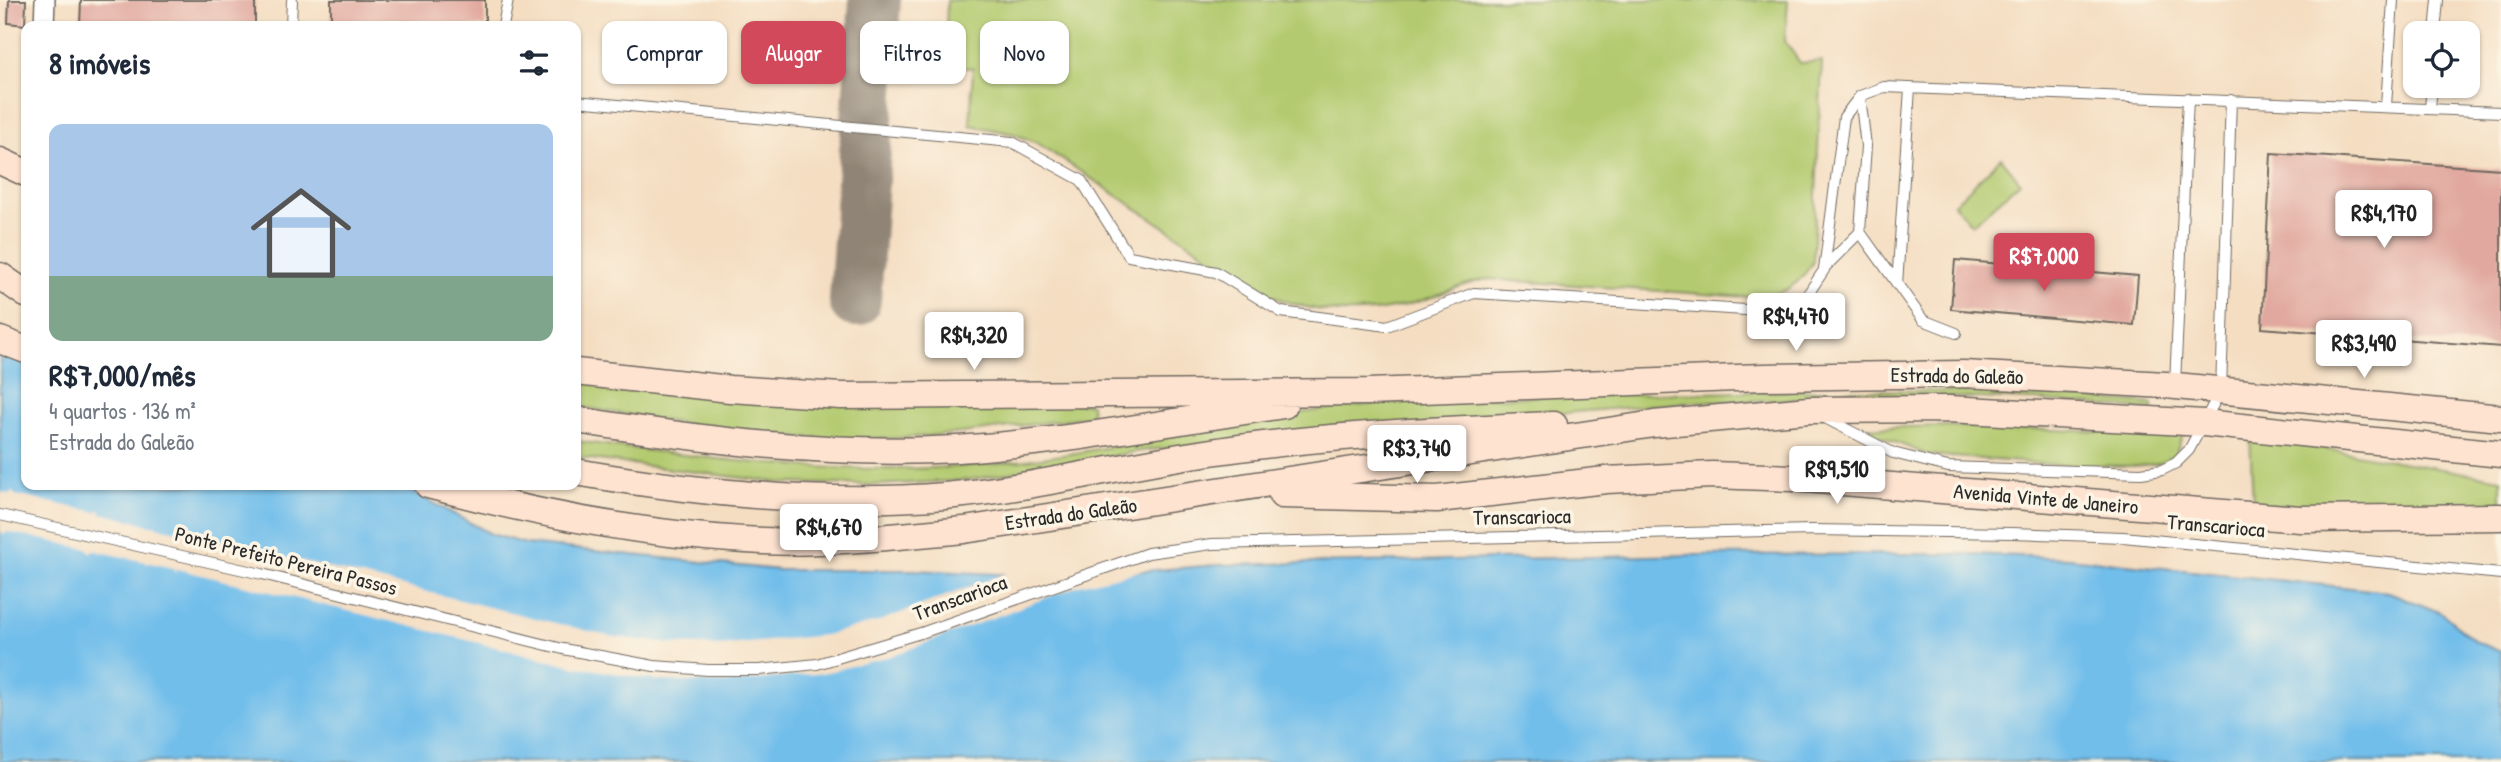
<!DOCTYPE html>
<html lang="pt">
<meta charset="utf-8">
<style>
body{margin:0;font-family:"Patrick Hand",sans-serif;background:#f6f6f7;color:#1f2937;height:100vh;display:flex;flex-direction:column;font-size:26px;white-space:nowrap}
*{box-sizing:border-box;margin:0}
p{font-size:23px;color:#747a83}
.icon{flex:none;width:38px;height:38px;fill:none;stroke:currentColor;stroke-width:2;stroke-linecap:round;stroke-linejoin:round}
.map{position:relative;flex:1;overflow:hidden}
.details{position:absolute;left:21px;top:21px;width:560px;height:469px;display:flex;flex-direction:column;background:#fff;border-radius:14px;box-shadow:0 2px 5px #0004}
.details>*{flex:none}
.hud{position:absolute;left:602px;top:21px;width:665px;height:63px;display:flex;gap:14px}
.controls{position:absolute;left:2403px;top:21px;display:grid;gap:14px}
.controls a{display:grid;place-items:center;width:77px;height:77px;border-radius:14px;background:#fff;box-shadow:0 2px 5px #0004;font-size:35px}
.price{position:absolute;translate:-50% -60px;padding:0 16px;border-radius:7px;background:#fff;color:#222;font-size:23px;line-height:46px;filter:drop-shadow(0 2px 4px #0008)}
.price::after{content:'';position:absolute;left:50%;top:42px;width:21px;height:16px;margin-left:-10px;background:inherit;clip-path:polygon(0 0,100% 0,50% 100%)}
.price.active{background:#d1495b;color:#fff}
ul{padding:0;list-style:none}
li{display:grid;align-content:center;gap:14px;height:371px;padding:0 28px}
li+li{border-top:2px solid #e0e1e3}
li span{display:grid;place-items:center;height:217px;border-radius:14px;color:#555}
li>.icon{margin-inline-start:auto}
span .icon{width:126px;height:126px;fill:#fffc;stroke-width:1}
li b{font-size:30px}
h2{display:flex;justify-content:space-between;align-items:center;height:84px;padding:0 28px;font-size:30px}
.tag{padding:0 24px;border-radius:14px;background:#fff;box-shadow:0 2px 5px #0004;font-size:24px;line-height:63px}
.tag.active{background:#d1495b;color:#fff}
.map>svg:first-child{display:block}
</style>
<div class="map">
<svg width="2501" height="762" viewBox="0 0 2501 762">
<rect width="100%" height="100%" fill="#fcf5e5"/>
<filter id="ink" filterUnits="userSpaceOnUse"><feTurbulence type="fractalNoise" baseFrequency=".0143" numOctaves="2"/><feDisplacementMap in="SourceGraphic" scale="14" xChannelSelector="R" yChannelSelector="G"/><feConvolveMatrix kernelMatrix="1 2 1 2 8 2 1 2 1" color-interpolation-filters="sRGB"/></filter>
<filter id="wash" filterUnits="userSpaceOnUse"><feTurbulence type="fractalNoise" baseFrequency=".00686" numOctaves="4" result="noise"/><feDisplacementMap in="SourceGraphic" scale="28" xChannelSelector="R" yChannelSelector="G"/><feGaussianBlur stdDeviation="1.57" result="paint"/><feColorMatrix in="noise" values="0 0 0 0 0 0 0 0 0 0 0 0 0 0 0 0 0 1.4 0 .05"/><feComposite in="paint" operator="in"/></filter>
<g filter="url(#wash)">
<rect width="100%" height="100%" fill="#f4ddc1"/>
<path fill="#b3ca6f" stroke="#6f7a4d" stroke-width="2" d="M947,0h841l-3,41 15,22 22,-2 -9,201c-14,22 -26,31 -52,36l-273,-19c-20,3 -37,11 -56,18 -57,21 -112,21 -167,-4l-228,-150 -23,-9 -44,-9 3,-57 -28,-1z
M2001,158l19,24 -48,43 -18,-21z
M576,380l515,24 1,12c-59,8 -117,17 -176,21 -114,9 -228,-12 -340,-31z
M1826,390l182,2 145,12v6l-118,-10 -113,-4 -234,6 -541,48 -179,30 -92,5 -93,-2 -207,-26v-16c125,17 250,34 377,26 143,-8 282,-52 425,-63 148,-11 299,-9 448,-14z
M1948,426l235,9 -8,19 -16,9 -21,3 -79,-1 -131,-10 -69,-27z
M2250,436l251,43v28l-248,-2z"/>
<path fill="#71beeb" stroke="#4e748b" stroke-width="2" d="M0,326l26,21v138h374l91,49 35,10 253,26h133l155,7 150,-12 477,-10 275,-1 100,4 320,34 53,21 33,28 26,11v110h-2501z"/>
<path fill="#f4ddc1" d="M12,491l3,4 81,17 5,-3 -1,4 81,19 2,-4 2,5 370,90 59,14 56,7 51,2 104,-11 52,-13 135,-51 55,2 76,-6 1,3 -64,15 -189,71 -67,17 -96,10 -69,-2 -86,-15 -363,-89 -33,-8 -2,4 -2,-5 -81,-18 -1,3 -3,-4 -81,-17 -4,3 -3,-5v-38l11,2z"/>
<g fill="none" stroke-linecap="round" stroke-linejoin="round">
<path stroke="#908476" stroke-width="52" d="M855,301l20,-301"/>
</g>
<g id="blocks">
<path fill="#e1a89f" d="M9,0h17l-1,25 -17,-2z
M81,0h174v26h-175z
M331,0h154v26h-154z
M2271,153l230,16v178l-239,-19z
M1955,260l183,16 -4,49 -183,-16z"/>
</g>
</g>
<g filter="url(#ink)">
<use href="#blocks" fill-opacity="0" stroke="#716960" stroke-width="2"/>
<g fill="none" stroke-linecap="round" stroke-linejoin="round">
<defs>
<path id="lane" d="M291,26l1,-26
M503,26l5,-26
M2435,33l3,-33
M1860,96l6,50 -6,86 63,88 33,13
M576,101l436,41 69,38 48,76 87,16 65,40 106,14 87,-33 303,19 29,-15 18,-27 20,-153 16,-21 24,-9 617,25
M2386,106l7,-106
M2430,108l2,-22
M1824,268l36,-36
M1897,285l13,-197
M2175,384l13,-286
M1825,418l68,35 55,14 193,6 21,-3 14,-7 13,-13 32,-60 10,-290
M0,515l262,59 301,75 91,17 54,4h51l58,-6 107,-32 224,-79 64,-9 600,-14 200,3 111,4 378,37"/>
<path id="street" d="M44,26l1,-26"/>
<path id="secondary" d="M0,161l26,12
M0,276l26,18
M0,340l26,10
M576,372l154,17 111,7 528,-4 394,-15 200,-3 203,11 335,33
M576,420c127,20 252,36 381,29 109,-7 219,-28 327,-44
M576,472c120,21 246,34 369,24 90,-8 177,-31 266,-44 114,-17 229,-22 343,-27
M428,485c108,29 223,51 335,56 67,3 134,-5 201,-11l690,-106 155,-14 140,-1 255,14 297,31
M1282,495l155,4 169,-19 106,-5 81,3 507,41 201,-2"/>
</defs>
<use href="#lane" stroke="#716960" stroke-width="12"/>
<use href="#street" stroke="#716960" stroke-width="22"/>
<use href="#secondary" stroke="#716960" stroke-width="29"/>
<use href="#lane" stroke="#fff" stroke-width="10"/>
<use href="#street" stroke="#fff" stroke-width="19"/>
<use href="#secondary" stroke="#fee3d1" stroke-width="26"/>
</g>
</g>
<g text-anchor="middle" stroke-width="7" stroke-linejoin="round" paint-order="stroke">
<g font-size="21" fill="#2b2b2b" stroke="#fcf5e5">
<text transform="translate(1957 376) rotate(1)" y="7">Estrada do Galeão</text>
<text transform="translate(2046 499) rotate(5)" y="7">Avenida Vinte de Janeiro</text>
<text transform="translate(1071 514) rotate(-8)" y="7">Estrada do Galeão</text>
<text transform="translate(1522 517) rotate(-1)" y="7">Transcarioca</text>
<text transform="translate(2216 526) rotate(5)" y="7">Transcarioca</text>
<text transform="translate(286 561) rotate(14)" y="7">Ponte Prefeito Pereira Passos</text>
<text transform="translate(960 598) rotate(-20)" y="7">Transcarioca</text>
</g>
</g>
</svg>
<div class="controls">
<a><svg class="icon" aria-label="locate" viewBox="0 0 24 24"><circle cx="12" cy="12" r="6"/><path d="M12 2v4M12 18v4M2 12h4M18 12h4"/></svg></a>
</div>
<b class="price" style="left:2384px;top:250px">R$4,170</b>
<b class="price active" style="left:2044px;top:293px">R$7,000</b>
<b class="price" style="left:1796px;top:353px">R$4,470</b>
<b class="price" style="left:974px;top:372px">R$4,320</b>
<b class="price" style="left:2364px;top:380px">R$3,490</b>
<b class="price" style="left:1417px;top:485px">R$3,740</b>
<b class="price" style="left:1837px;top:506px">R$9,510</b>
<b class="price" style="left:829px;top:564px">R$4,670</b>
<div class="hud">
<a class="tag">Comprar</a>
<a class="tag active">Alugar</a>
<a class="tag">Filtros</a>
<a class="tag">Novo</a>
</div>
<section class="details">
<h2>8 imóveis<svg class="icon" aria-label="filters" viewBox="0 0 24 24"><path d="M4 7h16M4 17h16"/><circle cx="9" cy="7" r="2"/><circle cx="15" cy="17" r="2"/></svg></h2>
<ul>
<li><span style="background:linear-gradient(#a9c7e8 70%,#7fa58c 0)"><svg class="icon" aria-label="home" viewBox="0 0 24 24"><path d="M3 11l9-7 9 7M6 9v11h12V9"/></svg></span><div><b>R$7,000/mês</b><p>4 quartos · 136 m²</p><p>Estrada do Galeão</p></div></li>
</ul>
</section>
</div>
